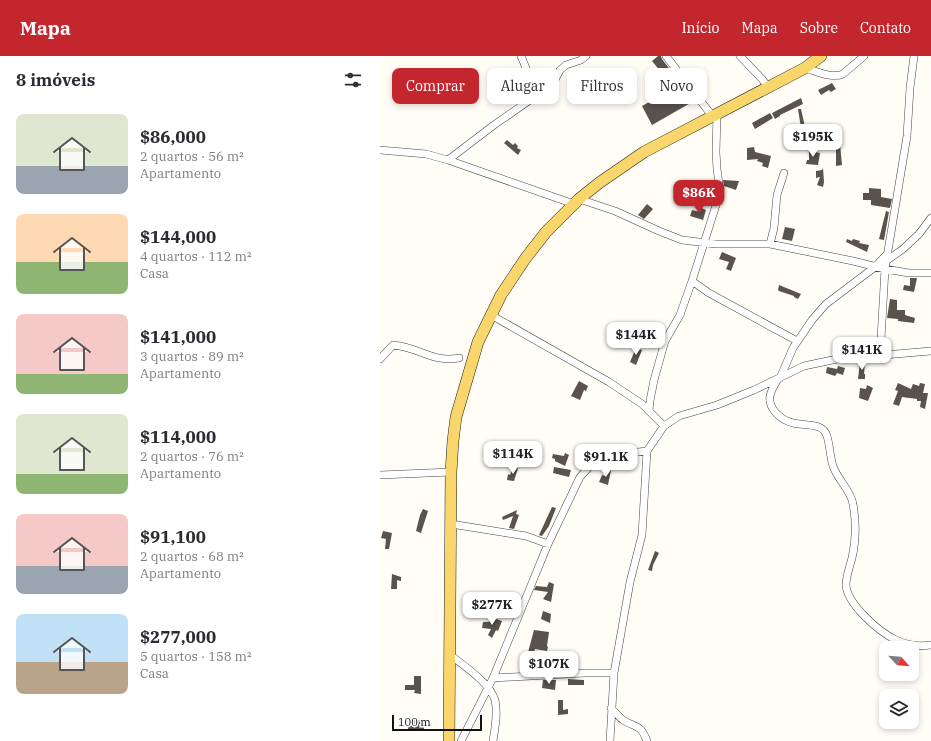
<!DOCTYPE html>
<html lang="pt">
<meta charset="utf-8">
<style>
body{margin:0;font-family:"IBM Plex Serif",serif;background:#f2f2f3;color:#2b2b33;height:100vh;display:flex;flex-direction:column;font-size:15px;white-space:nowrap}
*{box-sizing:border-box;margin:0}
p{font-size:13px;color:#7c7c81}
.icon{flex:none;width:22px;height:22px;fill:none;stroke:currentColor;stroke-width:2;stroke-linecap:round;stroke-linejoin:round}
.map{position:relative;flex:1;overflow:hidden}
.side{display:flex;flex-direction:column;background:#fff;width:380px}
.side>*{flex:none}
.top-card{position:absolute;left:12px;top:12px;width:380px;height:36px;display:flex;gap:8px}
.needle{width:26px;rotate:116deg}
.buttons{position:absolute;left:499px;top:585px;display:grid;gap:8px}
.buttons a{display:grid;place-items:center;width:40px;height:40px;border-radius:8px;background:#fff;box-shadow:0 2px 6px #0003;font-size:20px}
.scale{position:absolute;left:12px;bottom:10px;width:90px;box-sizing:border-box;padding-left:4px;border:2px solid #111;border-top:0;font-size:11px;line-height:14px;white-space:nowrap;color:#111;-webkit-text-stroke:3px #fff;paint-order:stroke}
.price{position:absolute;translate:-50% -34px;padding:0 9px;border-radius:8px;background:#fff;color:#222;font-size:13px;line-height:26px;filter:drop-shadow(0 1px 2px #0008)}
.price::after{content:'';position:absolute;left:50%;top:24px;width:12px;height:9px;margin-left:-6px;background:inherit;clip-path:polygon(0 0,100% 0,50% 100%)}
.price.current{background:#c4262e;color:#fff}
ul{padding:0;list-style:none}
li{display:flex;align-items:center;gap:12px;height:100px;padding:0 16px}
li span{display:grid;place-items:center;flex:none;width:112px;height:80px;border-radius:8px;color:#555}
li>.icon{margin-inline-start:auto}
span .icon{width:48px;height:48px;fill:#fffc;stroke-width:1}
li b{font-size:17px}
h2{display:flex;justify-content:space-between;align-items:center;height:48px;padding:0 16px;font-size:17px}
.chip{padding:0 14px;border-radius:8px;background:#fff;box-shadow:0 2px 6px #0003;font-size:14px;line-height:36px}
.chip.current{background:#c4262e;color:#fff}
header{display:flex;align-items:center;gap:24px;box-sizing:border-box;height:56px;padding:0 20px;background:#c4262e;color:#fff}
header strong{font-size:19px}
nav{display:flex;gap:22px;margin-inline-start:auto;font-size:14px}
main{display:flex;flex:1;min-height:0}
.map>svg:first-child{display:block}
</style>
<header>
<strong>Mapa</strong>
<nav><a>Início</a><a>Mapa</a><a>Sobre</a><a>Contato</a></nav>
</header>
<main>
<section class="side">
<h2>8 imóveis<svg class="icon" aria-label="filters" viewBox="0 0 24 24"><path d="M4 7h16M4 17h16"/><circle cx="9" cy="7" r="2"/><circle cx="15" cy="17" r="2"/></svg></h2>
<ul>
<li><span style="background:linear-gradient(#dfe7d0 65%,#9aa5b1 0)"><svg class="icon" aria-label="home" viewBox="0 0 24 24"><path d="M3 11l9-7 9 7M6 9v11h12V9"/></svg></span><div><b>$86,000</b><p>2 quartos · 56 m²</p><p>Apartamento</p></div></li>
<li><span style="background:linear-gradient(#ffd9b3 60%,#8fb573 0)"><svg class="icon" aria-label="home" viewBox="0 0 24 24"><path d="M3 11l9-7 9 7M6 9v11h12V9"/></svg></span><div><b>$144,000</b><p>4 quartos · 112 m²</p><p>Casa</p></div></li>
<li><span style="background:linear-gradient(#f6c9c9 75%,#8fb573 0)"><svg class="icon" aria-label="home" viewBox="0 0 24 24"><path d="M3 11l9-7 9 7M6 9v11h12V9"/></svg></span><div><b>$141,000</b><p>3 quartos · 89 m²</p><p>Apartamento</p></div></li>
<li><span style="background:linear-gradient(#dfe7d0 75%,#8fb573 0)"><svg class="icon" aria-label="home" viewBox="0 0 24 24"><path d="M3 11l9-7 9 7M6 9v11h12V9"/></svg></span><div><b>$114,000</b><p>2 quartos · 76 m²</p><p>Apartamento</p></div></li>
<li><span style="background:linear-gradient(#f6c9c9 65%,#9aa5b1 0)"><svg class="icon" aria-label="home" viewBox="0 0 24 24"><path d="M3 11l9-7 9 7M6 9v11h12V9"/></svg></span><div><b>$91,100</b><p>2 quartos · 68 m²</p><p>Apartamento</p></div></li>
<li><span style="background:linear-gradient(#bfe0f5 60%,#b9a48a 0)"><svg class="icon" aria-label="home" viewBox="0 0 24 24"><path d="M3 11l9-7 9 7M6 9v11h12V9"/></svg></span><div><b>$277,000</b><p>5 quartos · 158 m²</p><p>Casa</p></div></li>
</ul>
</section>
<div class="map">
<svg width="551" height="685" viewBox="0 0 551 685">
<rect width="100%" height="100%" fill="#fffdf5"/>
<path fill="#5a524d" d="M278,0h3l1,3 32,42 -42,24 -10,-19 34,-19 -9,-11 -2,1 -13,-16z
M452,27l4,6 -5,3 -2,-2 -8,5 -3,-5z
M197,31l8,8 -8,7 -8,-8z
M421,42l2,6 -23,11v1l-5,3 -3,-6z
M418,53h3l4,18 -4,1z
M390,57l3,5 -18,11 -3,-6z
M127,84l6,5 2,-2 3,3 -1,2 4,2 -3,5 -14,-12z
M456,88h4l2,21 -6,1v-16h-2v-4z
M374,91l1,5 16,4 -3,12 -6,-2 1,-3 -6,-2 1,-2 -11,1v-12z
M429,95l11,2 -2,12 -12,-1 1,-4h2z
M443,112l1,14 -1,5 -6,-2 3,-8 -4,1v-7l6,-1z
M343,124l16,1 -3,9 -12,-4z
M489,132l12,1v8l11,2 -2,9 -19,-3v-5h-8v-7h6z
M267,148l6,5 -9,10 -6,-4z
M321,152l5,2 -3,10 -13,-4 2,-6 8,2z
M506,155l3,1 -5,28 -5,-1z
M405,171l10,2 -3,12 -10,-2z
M467,183l5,2 1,-2 7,2 -1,2 10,2 -2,7 -21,-10z
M342,196l14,6 -5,13 -5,-2 3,-7 -10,-3z
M530,222h7l-3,14 -11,-2 1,-5 6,1z
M399,229l22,9 -3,5 -4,-2v-1l-15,-5 -1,-1z
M510,243l7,1v10h8v5l10,3 -1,5 -16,-2v-2l-11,-1z
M256,292l6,2 -6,15 -6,-3z
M480,306h5l-1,12h1v5h-7z
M458,310l7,2 -2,7 -6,-2 -2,3 -9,-3 1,-6 10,2z
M199,325l9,5 -2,5 -2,-1 -4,10 -9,-4z
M518,327l13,6 2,-5 6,2 1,-3 5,1 -2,9h5l-3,16 -5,-2 1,-6h-4v-2l-15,-2 -3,9 -6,-2 5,-13 -3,-1z
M487,329l6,3 -5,13 -9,-3 1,-10 6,1z
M185,397l4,2 -4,11 -10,-5v-2l-3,-1 1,-4 11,2z
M133,411l5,1 -4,13 -7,-1 1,-6 2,1z
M174,411l17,3 -2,7 -16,-4z
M226,414h5l-3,15 -9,-3 3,-7 3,1z
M172,451l4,1 -7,18 -7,10 -3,-1z
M43,453l5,2 -7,22 -5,-2 4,-16z
M137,454l-1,4 3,1 -5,14 -5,-1 4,-12 -10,4 -1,-3z
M3,475l9,2 -3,16h-4l1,-10 -5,-1z
M275,495l4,2 -6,12 -1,6 -4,-1z
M12,518l9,3v4l-4,-1v9h-6z
M169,526l5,2 -3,18 -8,-3 5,-7 -14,-2 2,-4 11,1z
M163,555l8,3 -1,9 -9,-4z
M110,561l12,4 -4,10 -2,-1 -4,8 -4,-3 3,-6 -9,-1 1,-6h6z
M154,574l15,2 -2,14 1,1 -1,4 -12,-2 -4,13 -5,-2z
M34,620h7v18l-7,-1 1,-3h-10v-5h9z
M188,623l16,1v5h-16z
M163,624h13l-1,10 -13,-2z
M178,644h5v10l5,-1v5l-10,1z
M28,664h16v9h-16z"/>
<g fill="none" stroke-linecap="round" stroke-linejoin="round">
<defs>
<path id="street" d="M141,0l12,29 -1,13
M286,0l47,61
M360,0l22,23 6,8
M425,12c11,3 27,11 38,6l21,-18
M0,94l46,4 22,6
M199,143l36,12 44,20 23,9 34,4h54l83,17 32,8 24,4h22
M194,148l-126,-44 46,-35 59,-41 7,-14 6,-5 15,-5 5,-4
M390,188l4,-16 3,-33 7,-22
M506,205l17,-12 16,-15 12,-16
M312,225l17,12 88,48
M111,259l118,67 33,22 22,22
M500,300l5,-87 22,-133 3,-48 4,-32
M0,303l13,-14c26,2 39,18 66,13
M400,322l13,-30 19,-28 14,-16 49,-37 12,-13
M398,323c-3,5 -7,11 -8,17 -2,13 11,24 23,27 12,3 30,-1 34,13 3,10 3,21 6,30 4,13 18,24 20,38 3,17 3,37 -1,54 -2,8 -6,18 -6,27 1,19 33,47 50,55 11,5 23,7 35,5
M269,355l1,-10 4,-21 11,-39 15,-26 12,-34 25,-79 2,-18 -2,-15 -1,-17 1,-38
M0,419l71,-3
M71,468l75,12 22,8
M69,598c15,12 40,28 46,46 3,13 0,28 -2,41
M113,622l92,-5h29
M231,652c4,4 8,9 12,12 14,9 17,3 24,21
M81,685l32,-63 55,-134 32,-67 11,-12 13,-9 43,-5
M230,685l4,-68 16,-91 12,-47 5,-84 17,-25 15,-10 38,-11 37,-15 50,-24 33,-7 94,-8"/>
<path id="primary" d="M69,685l2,-269 2,-31 3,-24 22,-75 23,-47 24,-36 21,-27 33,-33 20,-16 45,-31 161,-84 16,-12"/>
</defs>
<use href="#street" stroke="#444" stroke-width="8"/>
<use href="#primary" stroke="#222" stroke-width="12"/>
<use href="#street" stroke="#fff" stroke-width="7"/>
<use href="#primary" stroke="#f9d66b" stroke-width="11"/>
</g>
</svg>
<div class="buttons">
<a><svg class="needle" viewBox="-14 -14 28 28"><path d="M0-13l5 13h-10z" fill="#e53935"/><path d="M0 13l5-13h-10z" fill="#7c7c81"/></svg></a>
<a><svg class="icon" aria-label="layers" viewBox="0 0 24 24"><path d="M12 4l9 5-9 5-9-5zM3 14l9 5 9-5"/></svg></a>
</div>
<div class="scale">100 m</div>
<b class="price" style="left:433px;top:102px">$195K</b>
<b class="price current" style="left:319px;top:158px">$86K</b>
<b class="price" style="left:256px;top:300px">$144K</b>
<b class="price" style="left:482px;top:315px">$141K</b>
<b class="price" style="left:133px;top:419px">$114K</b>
<b class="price" style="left:226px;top:422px">$91.1K</b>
<b class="price" style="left:112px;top:570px">$277K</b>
<b class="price" style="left:169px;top:629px">$107K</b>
<div class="top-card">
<a class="chip current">Comprar</a>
<a class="chip">Alugar</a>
<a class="chip">Filtros</a>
<a class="chip">Novo</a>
</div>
</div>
</main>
